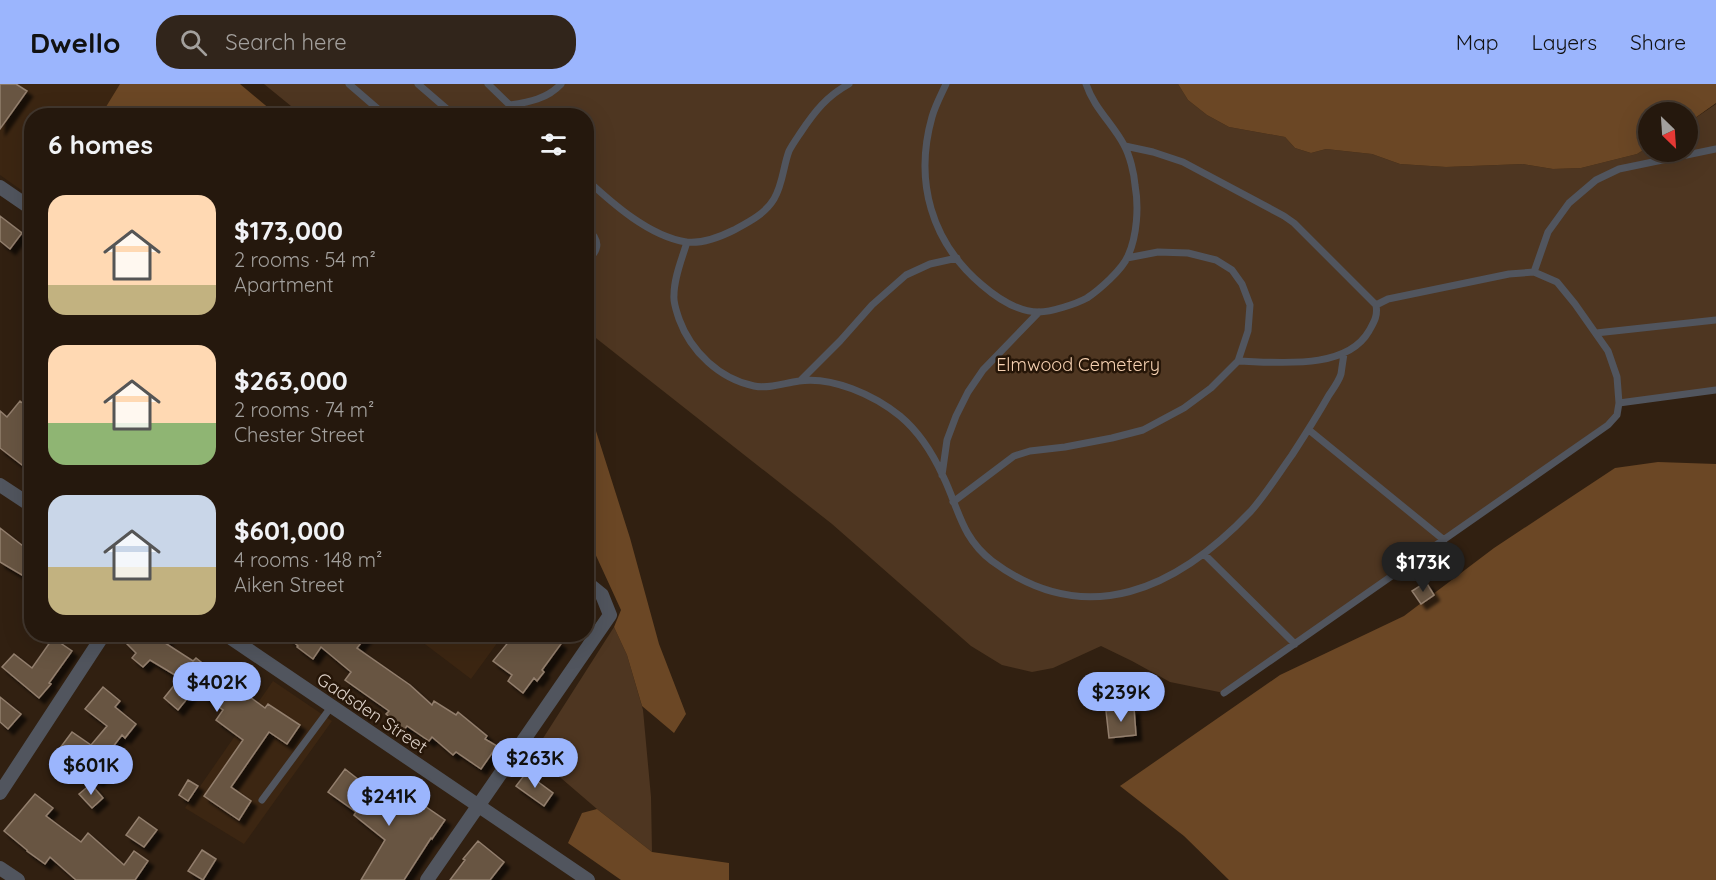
<!DOCTYPE html>
<meta charset="utf-8">
<style>
body{margin:0;font-family:Quicksand,sans-serif;background:#31251b;color:#f1f3f6;height:100vh;display:flex;flex-direction:column;font-size:22px;white-space:nowrap}
*{box-sizing:border-box;margin:0}
p{font-size:20px;color:#a3a09d}
.icon{flex:none;width:33px;height:33px;fill:none;stroke:currentColor;stroke-width:2;stroke-linecap:round;stroke-linejoin:round}
.map{position:relative;flex:1;overflow:hidden}
.drawer{position:absolute;left:24px;top:24px;width:570px;height:534px;display:flex;flex-direction:column;background:#25180d;border-radius:24px;box-shadow:0 6px 24px #0002,0 0 0 2px #42372e}
.drawer>*{flex:none}
.needle{width:39px;rotate:155deg}
.buttons{position:absolute;left:1638px;top:18px;display:grid;gap:12px}
.buttons a{display:grid;place-items:center;width:60px;height:60px;border-radius:50%;background:#25180d;box-shadow:0 6px 24px #0002,0 0 0 2px #42372e;font-size:30px}
.price{position:absolute;translate:-50% -51px;padding:0 14px;border-radius:21px;background:#9bb5fd;color:#111;font-size:20px;line-height:39px;filter:drop-shadow(0 2px 3px #0008)}
.price::after{content:'';position:absolute;left:50%;top:36px;width:18px;height:14px;margin-left:-9px;background:inherit;clip-path:polygon(0 0,100% 0,50% 100%)}
.price.current{background:#222;color:#fff}
ul{padding:0;list-style:none}
li{display:flex;align-items:center;gap:18px;height:150px;padding:0 24px}
li span{display:grid;place-items:center;flex:none;width:168px;height:120px;border-radius:18px;color:#555}
li>.icon{margin-inline-start:auto}
span .icon{width:72px;height:72px;fill:#fffc;stroke-width:1}
li b{font-size:26px}
h2{display:flex;justify-content:space-between;align-items:center;height:72px;padding:0 24px;font-size:26px}
header{display:flex;align-items:center;gap:36px;box-sizing:border-box;height:84px;padding:0 30px;background:#9bb5fd;color:#111}
header strong{font-size:28px}
nav{display:flex;gap:33px;margin-inline-start:auto;font-size:21px}
.search{width:420px;height:54px;background:#31251b;display:flex;align-items:center;gap:15px;box-sizing:border-box;padding:0 21px;border-radius:24px;color:#a3a09d;font-size:22px}
.map>svg:first-child{display:block}
</style>
<header>
<strong>Dwello</strong>
<div class="search"><svg class="icon" aria-label="search" viewBox="0 0 24 24"><circle cx="10" cy="10" r="6"/><path d="M15 15l6 6"/></svg>Search here</div>
<nav><a>Map</a><a>Layers</a><a>Share</a></nav>
</header>
<div class="map">
<svg width="1716" height="796" viewBox="0 0 1716 796">
<defs>
<filter id="shadow"><feDropShadow dx="5.5" dy="5.5" stdDeviation="1.5" flood-color="#0009"/></filter>
</defs>
<rect width="100%" height="100%" fill="#312011"/>
<path fill="#3c2612" d="M0,0h218l33,31 -219,1 -1,81 -31,-22z
M413,551h90l-32,44z
M273,597l59,40 -88,123 -59,-36z"/>
<path fill="#4e3621" d="M264,0h914l10,16 19,15 22,12 56,10 10,11 16,5 15,-4 46,5 28,10 46,3 77,-3 30,5 28,-1 56,-14 11,-7v5h40v-29l28,-19v287l-97,12 -2,12 -393,278 -54,-11 -38,-21 -31,-15 -48,22 -21,4 -30,-7 -31,-19 -139,-122 -245,-193 -1,-215 -284,-1z
M614,543l13,28 16,55 8,87 1,55 -55,-43 -64,-55z"/>
<path fill="#6b4725" d="M120,0h120l37,31h-176z
M1178,0h538v19l-28,20v-11h-40v35l-11,7 -56,14 -28,1 -30,-5 -77,3 -46,-3 -28,-10 -46,-5 -15,4 -16,-5 -10,-11 -56,-10 -22,-12 -19,-15z
M587,330l9,17 34,107 29,106 27,70 -12,19 -32,-27 -15,-51 -13,-28 7,-17 -34,-74z
M1658,378l58,2v416h-487l-45,-44 -64,-50 160,-111 124,-59 90,-68 121,-80z
M597,725l55,43 77,11v17h-108l-53,-37 14,-30z"/>
<path fill="#675443" stroke="#937f6d" stroke-width="1.5" filter="url(#shadow)" d="M0,0h16l11,7 -27,38z
M0,132l22,17 -12,16 -10,-8z
M20,317l12,10v7l-8,10 8,6v27l-6,7 -26,-20v-37l7,6z
M0,444l32,25v28l-32,-19z
M1426,498l8,13 -13,9 -9,-13z
M134,550h26l8,7 -3,2 28,18 3,-3 15,12 -2,2 27,21 3,-4 26,19 3,-4 32,21 -13,19 -18,-12 -38,55 20,14 -12,19 -35,-24 39,-56 -27,-20 7,-10 -28,-21 -17,21 -14,-12 16,-20 -30,-18 -7,7 -11,-9 4,-5 -10,-10z
M285,550h83l-11,14 53,37 22,20 2,-4 22,14 2,-3 29,24 -2,3 12,7 -16,23 -25,-17 -3,3 -21,-18 -3,4 -22,-15 -3,4 -18,-16 3,-3 -44,-31 6,-8 -30,-25 -8,12 -16,-12 1,-1z
M515,550h34l12,10 -19,26 2,2 -7,9 -3,-3 -11,15 -15,-12 4,-6 -19,-14z
M53,554l19,13 -23,32 2,1 -12,14 -37,-31 12,-13 18,14z
M103,603l17,14 -5,6 21,17 -11,14 -3,-3 -16,21 7,5 -15,20 -41,-29 15,-20 19,13 16,-19 -22,-17z
M0,613l21,17 -13,15 -8,-7z
M1134,624l2,27 -27,3 -3,-27z
M345,685l28,22 4,-5 31,25 8,-11 29,20 -13,19 -1,-1 -27,42h-43l24,-40 -31,-25 2,-3 -28,-20z
M526,689l27,20 -9,13 -28,-20z
M188,696l10,6 -10,15 -9,-6z
M91,700l12,14 -11,10 -13,-14z
M35,710l18,14 -7,8 35,26 7,-9 36,32 10,-14 14,10 -13,19h-59l-26,-23 -5,7 -18,-13v-1l-23,-19z
M139,733l18,13 -13,17 -18,-12z
M478,757l26,21 -14,18h-40l15,-20 -2,-1z
M202,766l14,9 -13,21 -15,-9z"/>
<g fill="none" stroke-linecap="round" stroke-linejoin="round">
<path stroke="#51555e" stroke-width="7" d="M349,0l37,32
M418,0l37,32
M488,0l33,32
M946,0c-5,11 -11,22 -14,33 -18,64 -1,125 50,168 15,13 36,27 57,27 12,0 37,-8 48,-14 12,-8 35,-28 41,-42 9,-20 11,-49 7,-71 -1,-12 -5,-29 -11,-40 -11,-21 -30,-37 -38,-61
M510,21c19,-3 37,-6 51,-21
M1125,62l28,6 30,10 101,54 10,7 82,82c2,11 -2,17 -7,26 -23,40 -92,31 -131,30
M586,95c27,25 63,57 100,63 16,2 34,-5 48,-12 15,-8 31,-16 40,-31 9,-15 9,-32 15,-48 3,-6 8,-13 12,-19 14,-21 26,-36 48,-48
M586,143c14,13 15,22 0,35
M687,158c-5,17 -13,35 -13,53 -1,8 3,17 5,24 12,33 41,60 75,67 15,3 30,-3 45,-5 33,-5 75,14 101,35 18,15 33,38 43,60 16,33 18,61 49,85 95,71 186,27 259,-50 15,-17 28,-38 41,-56 13,-20 25,-39 37,-60 4,-6 10,-14 12,-21 1,-7 2,-14 3,-20
M1534,188l14,-40 21,-29 27,-23 23,-11 97,-20
M1596,249l120,-13
M801,296l39,-39 32,-36 34,-30 24,-11 27,-6
M1619,319l97,-13
M1309,346l135,110
M942,391l5,-35 9,-24 12,-24 15,-22 56,-58
M953,418l61,-46 16,-5 35,-4 47,-9 31,-8 41,-22 27,-20 27,-27 10,-30 2,-26 -8,-21 -10,-14 -16,-10 -28,-7 -30,-1 -31,6
M1204,470l91,90
M1224,609l384,-268 9,-10 2,-12 -2,-26 -9,-26 -33,-47 -18,-22 -23,-10 -25,2 -121,25 -12,6
M262,716l69,-93"/>
<path stroke="#51555e" stroke-width="14" d="M0,103l32,22
M0,401l32,21
M225,550l363,246
M0,709l104,-159
M0,784l18,12
M427,796l183,-265 -8,-20 -16,-13"/>
</g>
<g text-anchor="middle" stroke-width="5" stroke-linejoin="round" paint-order="stroke">
<g font-size="18" fill="#f6d1b1" stroke="#261608">
<text x="1078" y="287">Elmwood Cemetery</text>
</g>
<g font-size="18" fill="#dcd0c7" stroke="#261608">
<text transform="translate(372 629) rotate(34)" y="6">Gadsden Street</text>
</g>
</g>
</svg>
<div class="buttons">
<a><svg class="needle" viewBox="-14 -14 28 28"><path d="M0-13l5 13h-10z" fill="#e53935"/><path d="M0 13l5-13h-10z" fill="#a3a09d"/></svg></a>
</div>
<b class="price current" style="left:1423px;top:509px">$173K</b>
<b class="price" style="left:217px;top:629px">$402K</b>
<b class="price" style="left:1121px;top:639px">$239K</b>
<b class="price" style="left:535px;top:705px">$263K</b>
<b class="price" style="left:91px;top:712px">$601K</b>
<b class="price" style="left:389px;top:743px">$241K</b>
<section class="drawer">
<h2>6 homes<svg class="icon" aria-label="filters" viewBox="0 0 24 24"><path d="M4 7h16M4 17h16"/><circle cx="9" cy="7" r="2"/><circle cx="15" cy="17" r="2"/></svg></h2>
<ul>
<li><span style="background:linear-gradient(#ffd9b3 75%,#c2b280 0)"><svg class="icon" aria-label="home" viewBox="0 0 24 24"><path d="M3 11l9-7 9 7M6 9v11h12V9"/></svg></span><div><b>$173,000</b><p>2 rooms · 54 m²</p><p>Apartment</p></div></li>
<li><span style="background:linear-gradient(#ffd9b3 65%,#8fb573 0)"><svg class="icon" aria-label="home" viewBox="0 0 24 24"><path d="M3 11l9-7 9 7M6 9v11h12V9"/></svg></span><div><b>$263,000</b><p>2 rooms · 74 m²</p><p>Chester Street</p></div></li>
<li><span style="background:linear-gradient(#c9d6e8 60%,#c2b280 0)"><svg class="icon" aria-label="home" viewBox="0 0 24 24"><path d="M3 11l9-7 9 7M6 9v11h12V9"/></svg></span><div><b>$601,000</b><p>4 rooms · 148 m²</p><p>Aiken Street</p></div></li>
</ul>
</section>
</div>
